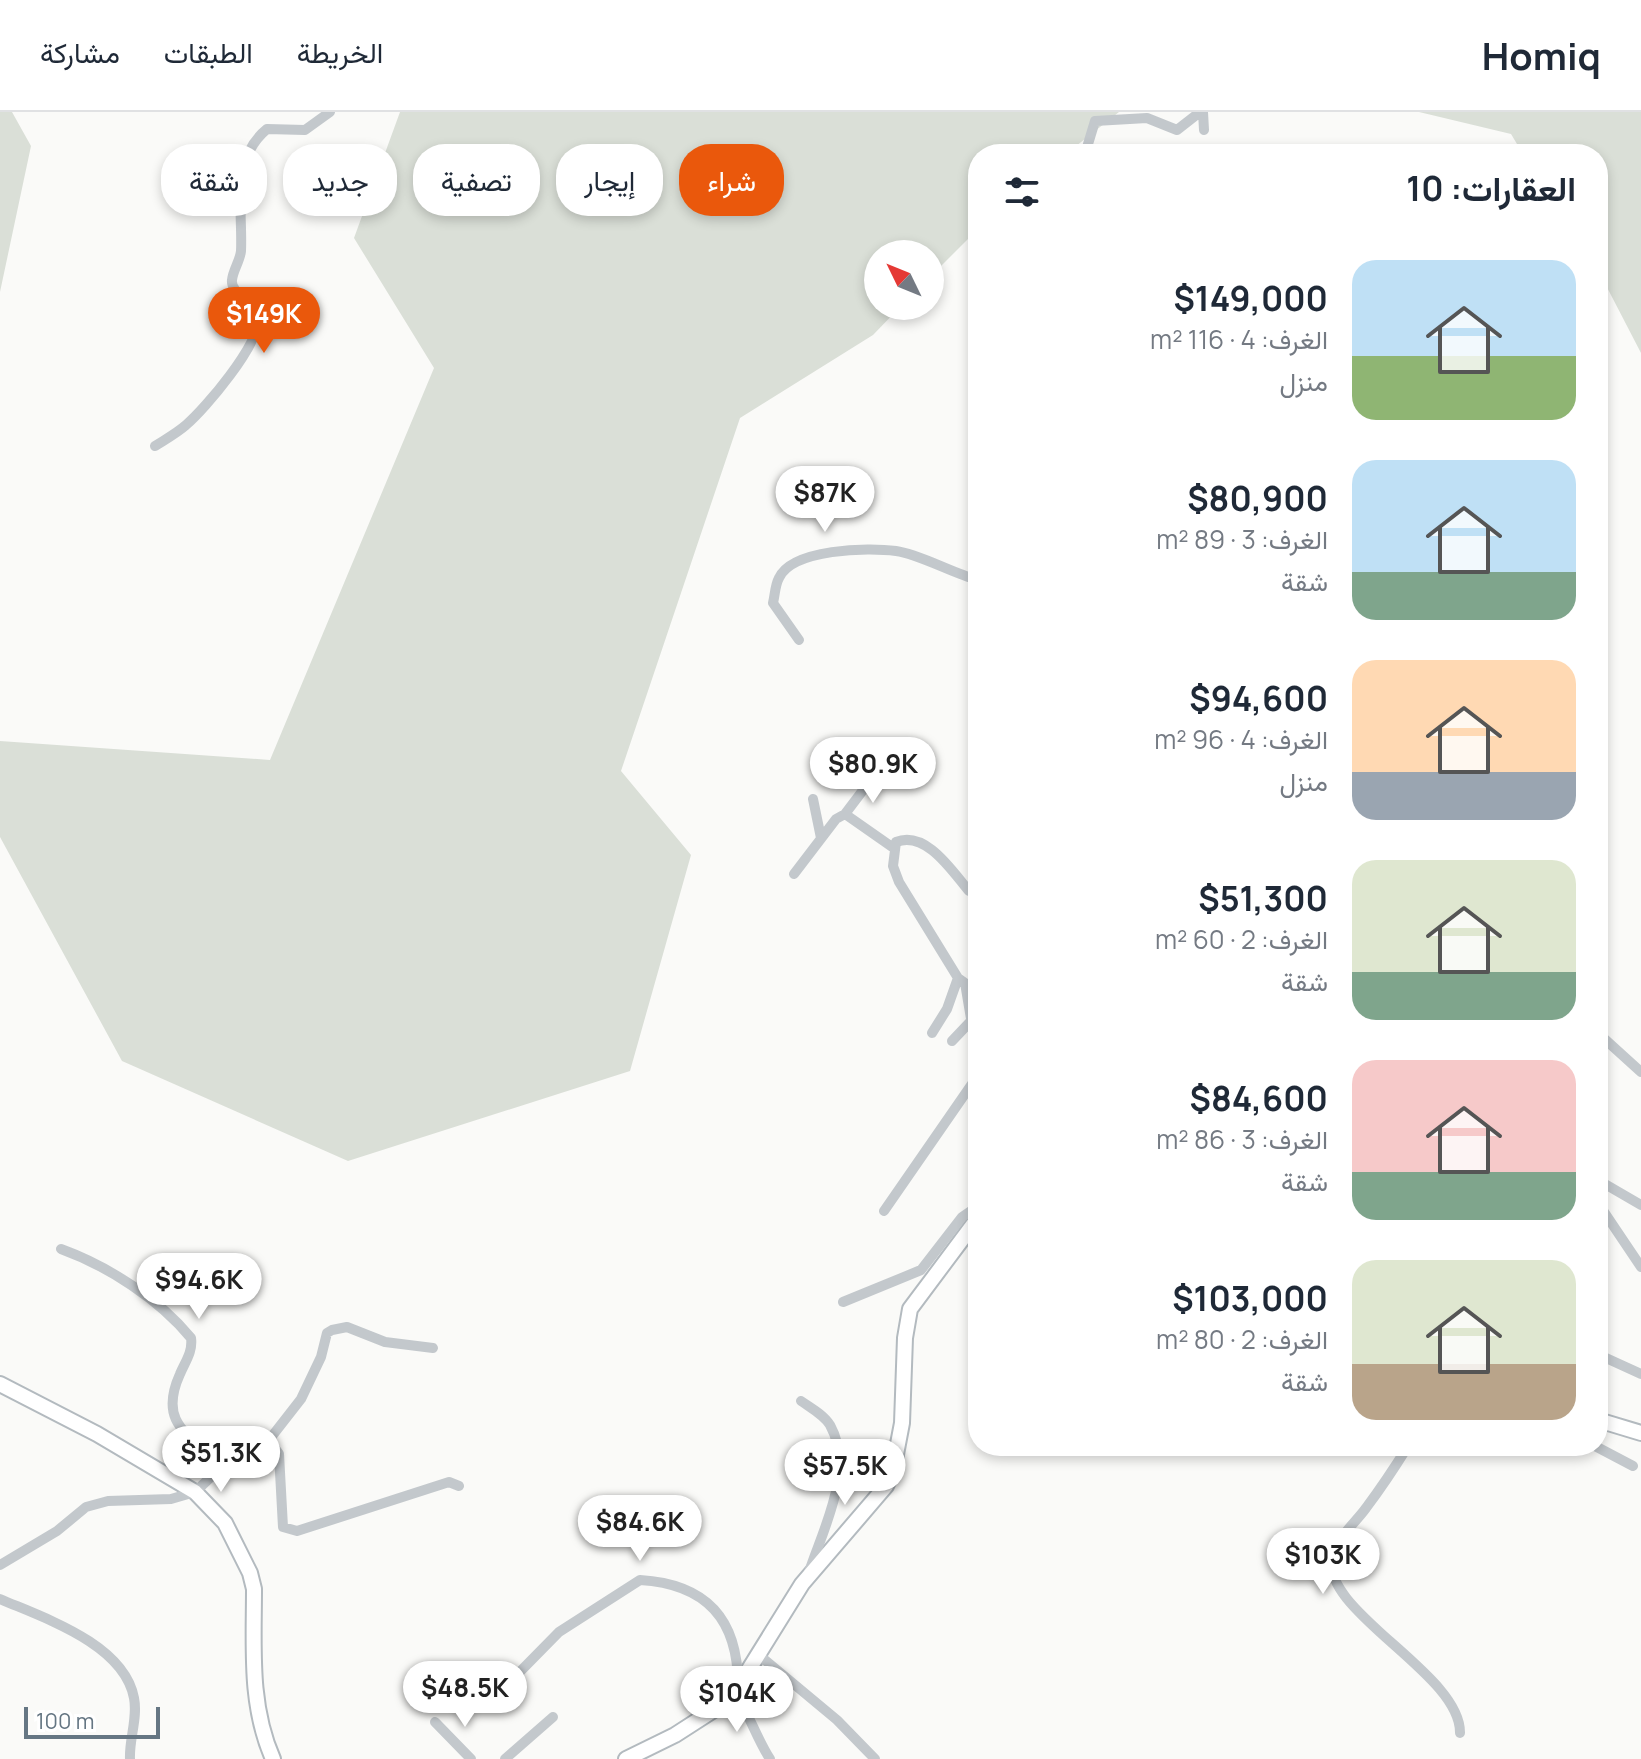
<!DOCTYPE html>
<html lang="ar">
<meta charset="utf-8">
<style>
body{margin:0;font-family:Manrope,Vazirmatn,sans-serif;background:#f2f2f3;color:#1f2937;direction:rtl;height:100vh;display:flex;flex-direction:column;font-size:30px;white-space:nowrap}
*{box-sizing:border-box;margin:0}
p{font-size:26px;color:#747a83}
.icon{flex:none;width:44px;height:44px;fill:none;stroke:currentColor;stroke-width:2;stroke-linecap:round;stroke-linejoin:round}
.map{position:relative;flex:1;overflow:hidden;direction:ltr}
.details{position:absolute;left:968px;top:32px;width:640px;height:1312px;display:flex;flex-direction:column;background:#fff;border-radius:32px;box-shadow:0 4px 12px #0003;direction:rtl}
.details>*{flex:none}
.banner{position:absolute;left:24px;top:32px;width:760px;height:72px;direction:rtl;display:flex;gap:16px}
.needle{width:52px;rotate:313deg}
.tools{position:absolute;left:864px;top:128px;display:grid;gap:16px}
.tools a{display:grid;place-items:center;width:80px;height:80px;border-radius:50%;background:#fff;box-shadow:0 4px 12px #0003;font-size:40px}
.scale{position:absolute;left:24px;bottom:20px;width:136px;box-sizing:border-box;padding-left:8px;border:4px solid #657683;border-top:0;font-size:22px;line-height:28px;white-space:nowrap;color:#657683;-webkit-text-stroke:6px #fff;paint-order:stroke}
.price{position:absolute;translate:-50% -68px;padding:0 18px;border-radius:28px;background:#fff;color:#222;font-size:26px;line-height:52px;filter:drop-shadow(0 2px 4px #0008)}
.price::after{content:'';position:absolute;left:50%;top:48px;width:24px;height:18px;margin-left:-12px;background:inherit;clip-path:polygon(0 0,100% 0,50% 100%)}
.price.selected{background:#ea580c;color:#fff}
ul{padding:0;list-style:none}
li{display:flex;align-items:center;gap:24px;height:200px;padding:0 32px}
li span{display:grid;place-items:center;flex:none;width:224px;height:160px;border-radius:24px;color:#555}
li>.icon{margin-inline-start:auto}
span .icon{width:96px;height:96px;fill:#fffc;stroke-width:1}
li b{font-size:34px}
h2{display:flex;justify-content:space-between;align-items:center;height:96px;padding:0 32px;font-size:34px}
.tag{padding:0 28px;border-radius:32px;background:#fff;box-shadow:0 4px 12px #0003;font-size:28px;line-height:72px}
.tag.selected{background:#ea580c;color:#fff}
header{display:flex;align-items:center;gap:48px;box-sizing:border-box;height:112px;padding:0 40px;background:#fff;border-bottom:2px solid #e0e1e3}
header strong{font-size:38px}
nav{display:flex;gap:44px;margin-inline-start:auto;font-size:28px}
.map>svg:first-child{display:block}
</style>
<header>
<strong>Homiq</strong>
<nav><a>الخريطة</a><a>الطبقات</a><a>مشاركة</a></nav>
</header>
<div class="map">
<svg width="1641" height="1647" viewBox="0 0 1641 1647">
<rect width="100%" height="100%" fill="#fafaf8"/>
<path fill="#dadfd7" d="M0,0h12l19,34 -31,146z
M400,0h719l-53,42h-88v75l-48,48v-23h-52v52h23l-28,29 -133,83 -119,353 70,84 -61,216 -282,90 -226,-100 -122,-224v-96l270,19 164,-392 -80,-130z
M1419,0h222v241l-43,-83v-116h-75l-12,-20z"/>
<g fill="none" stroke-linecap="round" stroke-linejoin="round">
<defs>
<path id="secondary" d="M0,1272l97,50 98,58 30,31 25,50 4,16c0,58 -5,116 19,170
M1598,1308l43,13
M626,1647l49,-24 45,-29 18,-19 64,-103 84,-98 7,-16 9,-47 3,-85 5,-29 68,-91"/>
</defs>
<use href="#secondary" stroke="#b3babf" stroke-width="18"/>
<path stroke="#c3c8cc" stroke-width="10" d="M1203,0l1,18
M1085,42l10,-33 52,-3 30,12 23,-18
M155,334c11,-7 22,-13 31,-21 19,-16 74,-81 72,-106 -1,-16 -28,-25 -26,-39 1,-10 8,-19 9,-29 2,-41 -11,-92 26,-122l38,1 25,-18
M799,528l-26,-37c2,-8 2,-18 6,-25 13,-29 89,-31 117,-27 23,3 56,22 82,29
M813,687l8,39
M845,702l28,-37
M794,762l42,-55 9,-5 50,35
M978,779h-9c-17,-20 -43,-61 -73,-49l-3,24 6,16 59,96 7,5 13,77
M932,921l15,-24 11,-31
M1598,921l43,39
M952,929l19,-20
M1598,1068l43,25
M1598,1091l43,64
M884,1099l90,-130 4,-20
M61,1137c47,17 98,50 130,89 2,14 -6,24 -11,36 -23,51 11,61 43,93
M843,1190l78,-32 41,-53 16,-11
M1598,1252l8,-6 35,16
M801,1289c10,7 23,14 29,24 25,45 -7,104 -21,147
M269,1328l10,14 4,73 14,4 152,-49 10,4
M1408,1334c-13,21 -27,42 -42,62 -10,14 -27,28 -33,45 -19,56 128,119 127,180
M1595,1334l38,20
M0,1453l57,-34 29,-24 22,-6 63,-2 24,-7 38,-36 36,-16 32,-41 20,-42 6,-24 5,-3 15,-3 38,15 48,6
M0,1487c44,19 124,45 134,99 4,20 -5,41 -4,61
M759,1543l78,65 38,39
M502,1578l57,-58 81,-52c67,4 98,40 98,105
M734,1579c15,22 22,46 36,68
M435,1610l36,37
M505,1647l48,-42"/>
<use href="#secondary" stroke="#fff" stroke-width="14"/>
</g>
</svg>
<div class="tools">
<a><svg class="needle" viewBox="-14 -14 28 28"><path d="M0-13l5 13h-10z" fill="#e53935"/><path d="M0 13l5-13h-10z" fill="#747a83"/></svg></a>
</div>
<div class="scale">100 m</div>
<b class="price selected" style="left:264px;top:243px">$149K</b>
<b class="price" style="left:825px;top:422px">$87K</b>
<b class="price" style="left:873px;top:693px">$80.9K</b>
<b class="price" style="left:199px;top:1209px">$94.6K</b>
<b class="price" style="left:221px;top:1382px">$51.3K</b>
<b class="price" style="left:845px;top:1395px">$57.5K</b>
<b class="price" style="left:640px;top:1451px">$84.6K</b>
<b class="price" style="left:1323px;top:1484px">$103K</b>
<b class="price" style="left:465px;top:1617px">$48.5K</b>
<b class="price" style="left:737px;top:1622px">$104K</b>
<div class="banner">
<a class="tag selected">شراء</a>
<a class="tag">إيجار</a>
<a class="tag">تصفية</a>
<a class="tag">جديد</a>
<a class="tag">شقة</a>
</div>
<section class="details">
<h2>العقارات: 10<svg class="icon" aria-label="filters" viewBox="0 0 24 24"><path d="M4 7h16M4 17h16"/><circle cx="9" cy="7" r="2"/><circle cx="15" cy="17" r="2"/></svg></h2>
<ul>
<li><span style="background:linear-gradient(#bfe0f5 60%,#8fb573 0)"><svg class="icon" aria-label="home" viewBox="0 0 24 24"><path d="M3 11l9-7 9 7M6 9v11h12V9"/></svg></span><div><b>$149,000</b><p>الغرف: 4 · 116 m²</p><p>منزل</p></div></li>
<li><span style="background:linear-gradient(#bfe0f5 70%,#7fa58c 0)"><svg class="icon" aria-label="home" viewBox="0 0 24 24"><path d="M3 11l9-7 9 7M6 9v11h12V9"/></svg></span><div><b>$80,900</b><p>الغرف: 3 · 89 m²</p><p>شقة</p></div></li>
<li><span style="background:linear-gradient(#ffd9b3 70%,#9aa5b1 0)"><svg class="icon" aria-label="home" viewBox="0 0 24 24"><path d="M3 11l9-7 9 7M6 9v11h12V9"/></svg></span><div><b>$94,600</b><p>الغرف: 4 · 96 m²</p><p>منزل</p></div></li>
<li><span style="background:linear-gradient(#dfe7d0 70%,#7fa58c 0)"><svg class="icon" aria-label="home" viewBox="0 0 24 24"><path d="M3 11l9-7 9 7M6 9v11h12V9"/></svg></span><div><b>$51,300</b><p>الغرف: 2 · 60 m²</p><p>شقة</p></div></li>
<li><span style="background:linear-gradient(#f6c9c9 70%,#7fa58c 0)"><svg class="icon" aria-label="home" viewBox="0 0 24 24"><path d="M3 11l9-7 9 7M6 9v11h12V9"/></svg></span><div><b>$84,600</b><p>الغرف: 3 · 86 m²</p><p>شقة</p></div></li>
<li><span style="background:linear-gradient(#dfe7d0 65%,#b9a48a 0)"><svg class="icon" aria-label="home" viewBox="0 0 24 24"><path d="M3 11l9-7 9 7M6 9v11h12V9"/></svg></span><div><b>$103,000</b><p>الغرف: 2 · 80 m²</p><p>شقة</p></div></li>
</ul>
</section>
</div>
